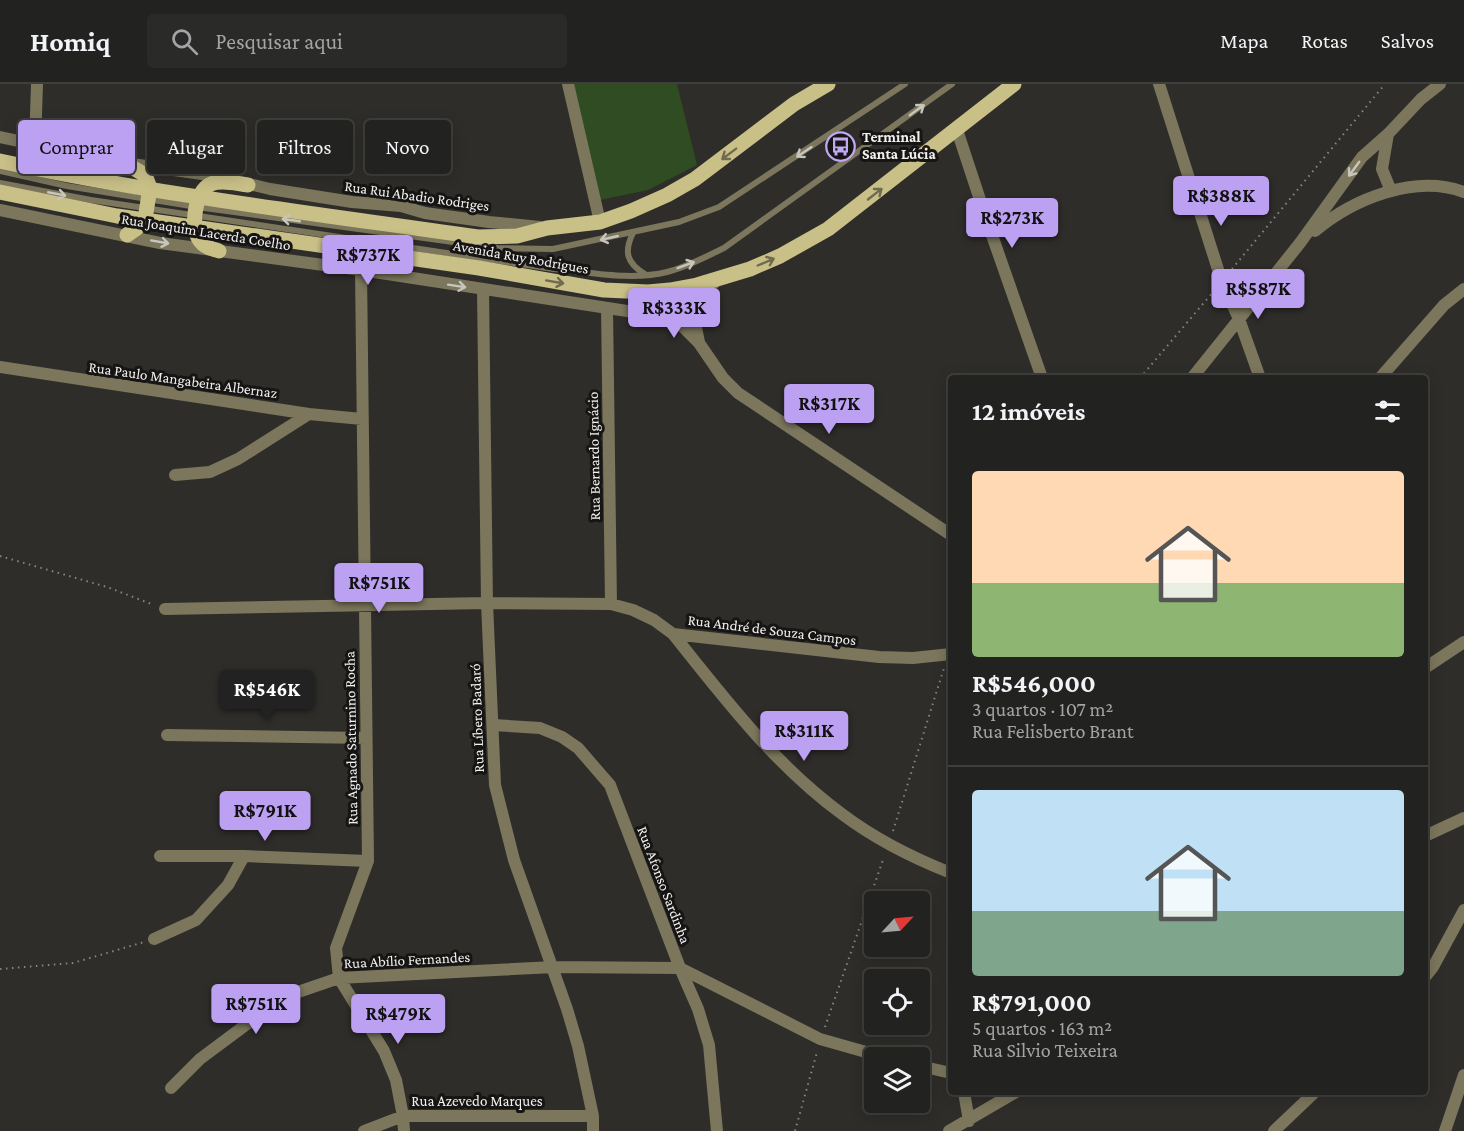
<!DOCTYPE html>
<html lang="pt">
<meta charset="utf-8">
<style>
body{margin:0;font-family:"Crimson Pro",serif;background:#2a2a29;color:#f1f3f6;height:100vh;display:flex;flex-direction:column;font-size:22px;white-space:nowrap}
*{box-sizing:border-box;margin:0}
p{font-size:20px;color:#a2a4a5}
.icon{flex:none;width:33px;height:33px;fill:none;stroke:currentColor;stroke-width:2;stroke-linecap:round;stroke-linejoin:round}
.map{position:relative;flex:1;overflow:hidden}
.drawer{position:absolute;left:948px;top:291px;width:480px;height:720px;display:flex;flex-direction:column;background:#222220;border-radius:6px;box-shadow:0 3px 15px #0003,0 0 0 2px #3f3f3e}
.drawer>*{flex:none}
.banner{position:absolute;left:18px;top:36px;width:570px;height:54px;display:flex;gap:12px}
.needle{width:39px;rotate:64deg}
.buttons{position:absolute;left:864px;top:807px;display:grid;gap:12px}
.buttons a{display:grid;place-items:center;width:66px;height:66px;border-radius:6px;background:#222220;box-shadow:0 3px 15px #0003,0 0 0 2px #3f3f3e;font-size:30px}
.price{position:absolute;translate:-50% -51px;padding:0 14px;border-radius:6px;background:#bca0f2;color:#111;font-size:20px;line-height:39px;filter:drop-shadow(0 2px 3px #0008)}
.price::after{content:'';position:absolute;left:50%;top:36px;width:18px;height:14px;margin-left:-9px;background:inherit;clip-path:polygon(0 0,100% 0,50% 100%)}
.price.on{background:#222;color:#fff}
ul{padding:0;list-style:none}
li{display:grid;align-content:center;gap:12px;height:318px;padding:0 24px}
li+li{border-top:2px solid #3f3f3e}
li span{display:grid;place-items:center;height:186px;border-radius:6px;color:#555}
li>.icon{margin-inline-start:auto}
span .icon{width:108px;height:108px;fill:#fffc;stroke-width:1}
li b{font-size:26px}
h2{display:flex;justify-content:space-between;align-items:center;height:72px;padding:0 24px;font-size:26px}
.tag{padding:0 21px;border-radius:6px;background:#222220;box-shadow:0 3px 15px #0003,0 0 0 2px #3f3f3e;font-size:21px;line-height:54px}
.tag.on{background:#bca0f2;color:#111}
header{display:flex;align-items:center;gap:36px;box-sizing:border-box;height:84px;padding:0 30px;background:#222220;border-bottom:2px solid #3f3f3e}
header strong{font-size:28px}
nav{display:flex;gap:33px;margin-inline-start:auto;font-size:21px}
.search{width:420px;height:54px;background:#2a2a29;display:flex;align-items:center;gap:15px;box-sizing:border-box;padding:0 21px;border-radius:6px;color:#a2a4a5;font-size:22px}
.map>svg:first-child{display:block}
</style>
<header>
<strong>Homiq</strong>
<div class="search"><svg class="icon" aria-label="search" viewBox="0 0 24 24"><circle cx="10" cy="10" r="6"/><path d="M15 15l6 6"/></svg>Pesquisar aqui</div>
<nav><a>Mapa</a><a>Rotas</a><a>Salvos</a></nav>
</header>
<div class="map">
<svg width="1464" height="1047" viewBox="0 0 1464 1047">
<rect width="100%" height="100%" fill="#2e2d2a"/>
<path fill="#2f4c22" d="M567,0h110l20,81 -49,25 -53,11z"/>
<g fill="none" stroke-linecap="round" stroke-linejoin="round">
<path stroke="#878684" stroke-width="2" stroke-dasharray="1.5 4.5" stroke-linecap="butt" d="M1232,185l153,-185
M1140,294l73,-86
M0,472l107,31 47,18
M893,747l51,-163
M0,885l73,-6 71,-21
M825,943l59,-170
M795,1047l22,-79"/>
<path stroke="#7b765c" stroke-width="6" d="M0,87l67,15 130,21 300,41 56,1 126,-27 40,-15 186,-123
M0,99l91,17 463,69c37,3 77,12 113,3 20,-5 38,-15 57,-24l228,-164
M633,149c-9,18 -7,30 12,41"/>
<path stroke="#7b765c" stroke-width="12" d="M568,0l32,138
M1159,0l63,198 17,37 21,59
M957,46l30,91 55,157
M1388,50l-6,35 9,22
M1315,147c38,-32 99,-57 149,-39
M361,186l7,591 -32,87 3,30 45,73 12,29 7,36 1,15
M483,206l4,313 8,182 19,75 53,149 11,37 15,70v15
M697,216l-3,18 5,24
M607,224l4,296
M664,231l17,10 18,18 24,35 15,15 213,142
M0,283l309,47 53,5
M1192,294l108,-135 62,-86 26,-23 33,-35 19,-15
M1380,294l64,-73 20,-16
M175,391l35,-3 28,-13 71,-45
M165,525l322,-6 124,1 22,6 21,10 19,14 206,23 34,1 38,-4
M673,550c51,64 102,131 169,180 33,25 71,44 109,59
M1425,584l39,-26
M494,641l46,3 22,9 16,11 32,37 70,183 18,41 11,36 8,86
M167,651l199,3
M1425,752l39,-18
M160,772h84l124,5
M154,855l42,-19 32,-35 16,-29
M1425,893l8,-10 31,-57
M920,982l31,7
M171,1004l29,-29 63,-47 35,-20 41,-14 215,-11 126,1 140,71 67,19
M964,1008l5,29
M364,1047l39,-15h190
M949,1047l67,-39
M1274,1047l41,-39
M1445,1047l19,-56"/>
<path stroke="#7b765c" stroke-width="12" d="M0,53l125,26 91,13 54,13 82,13 49,4 24,7 64,9 51,5
M35,61l2,-61
M0,126l160,33 201,27 292,45c28,1 46,-17 65,-36"/>
<path stroke="#c9c088" stroke-width="15" d="M0,77c158,34 319,53 478,76l39,-1 30,-8 53,-6 31,-11 36,-16 28,-16 99,-75 34,-20
M125,79l20,12 5,13 -5,31 -8,9 -10,7
M0,108l117,24 362,52 125,22 44,2 22,-2 27,-5 53,-16 30,-13 48,-27 186,-145
M219,167c-6,-2 -13,-3 -17,-8 -13,-12 -8,-52 9,-59 11,-5 26,0 37,1"/>
</g>
<defs><path id="oneway-shaft" d="M-6 0H5M1.5-3L5.5 0L1.5 3" fill="none" stroke-width="1.6" stroke-linecap="round" stroke-linejoin="round" transform="scale(1.5)"/></defs>
<g stroke="#c8c6bc">
<use href="#oneway-shaft" transform="translate(917 26) rotate(-36)"/>
<use href="#oneway-shaft" transform="translate(804 68) rotate(146)"/>
<use href="#oneway-shaft" transform="translate(1354 85) rotate(126)"/>
<use href="#oneway-shaft" transform="translate(57 110) rotate(11)"/>
<use href="#oneway-shaft" transform="translate(291 136) rotate(-172)"/>
<use href="#oneway-shaft" transform="translate(609 154) rotate(167)"/>
<use href="#oneway-shaft" transform="translate(160 158) rotate(10)"/>
<use href="#oneway-shaft" transform="translate(686 181) rotate(-20)"/>
<use href="#oneway-shaft" transform="translate(457 202) rotate(9)"/>
</g>
<g stroke="#706a4e">
<use href="#oneway-shaft" transform="translate(729 70) rotate(143)"/>
<use href="#oneway-shaft" transform="translate(875 110) rotate(-38)"/>
<use href="#oneway-shaft" transform="translate(766 178) rotate(-23)"/>
<use href="#oneway-shaft" transform="translate(555 198) rotate(10)"/>
</g>
<defs>
<symbol id="bus-ring" viewBox="-11 -11 22 22"><circle r="9.5" fill="#161514" stroke="#bfa9f4" stroke-width="1.5"/><path d="M-5-6H5V4H4V6H2V4H-2V6H-4V4H-5ZM-3.5-4V0h7V-4ZM-3.5 1.2v1.5H-2V1.2ZM2 1.2v1.5H3.5V1.2Z" fill="#bfa9f4"/></symbol>
</defs>
<g fill-rule="evenodd">
<use href="#bus-ring" x="824" y="46" width="33" height="33"/>
</g>
<g text-anchor="middle" stroke-width="6" stroke-linejoin="round" paint-order="stroke">
<g font-size="15" font-weight="bold" fill="#f2f1f0" stroke="#161514" text-anchor="start">
<text x="862" y="58">Terminal<tspan x="862" dy="17">Santa Lúcia</tspan></text>
</g>
<g font-size="15" fill="#f2f1f0" stroke="#161514">
<text transform="translate(417 112) rotate(8)" y="5">Rua Rui Abadio Rodriges</text>
<text transform="translate(206 148) rotate(9)" y="5">Rua Joaquim Lacerda Coelho</text>
<text transform="translate(521 173) rotate(10)" y="5">Avenida Ruy Rodrigues</text>
<text transform="translate(183 296) rotate(8)" y="5">Rua Paulo Mangabeira Albernaz</text>
<text transform="translate(594 372) rotate(-91)" y="5">Rua Bernardo Ignácio</text>
<text transform="translate(772 546) rotate(7)" y="5">Rua André de Souza Campos</text>
<text transform="translate(477 634) rotate(-92)" y="5">Rua Líbero Badaró</text>
<text transform="translate(351 654) rotate(-91)" y="5">Rua Agnado Saturnino Rocha</text>
<text transform="translate(664 801) rotate(69)" y="5">Rua Afonso Sardinha</text>
<text transform="translate(407 876) rotate(-3)" y="5">Rua Abílio Fernandes</text>
<text x="477" y="1022">Rua Azevedo Marques</text>
</g>
</g>
</svg>
<div class="buttons">
<a><svg class="needle" viewBox="-14 -14 28 28"><path d="M0-13l5 13h-10z" fill="#e53935"/><path d="M0 13l5-13h-10z" fill="#a2a4a5"/></svg></a>
<a><svg class="icon" aria-label="locate" viewBox="0 0 24 24"><circle cx="12" cy="12" r="6"/><path d="M12 2v4M12 18v4M2 12h4M18 12h4"/></svg></a>
<a><svg class="icon" aria-label="layers" viewBox="0 0 24 24"><path d="M12 4l9 5-9 5-9-5zM3 14l9 5 9-5"/></svg></a>
</div>
<b class="price" style="left:1221px;top:143px">R$388K</b>
<b class="price" style="left:1012px;top:165px">R$273K</b>
<b class="price" style="left:368px;top:202px">R$737K</b>
<b class="price" style="left:1258px;top:236px">R$587K</b>
<b class="price" style="left:674px;top:255px">R$333K</b>
<b class="price" style="left:829px;top:351px">R$317K</b>
<b class="price" style="left:379px;top:530px">R$751K</b>
<b class="price on" style="left:267px;top:637px">R$546K</b>
<b class="price" style="left:804px;top:678px">R$311K</b>
<b class="price" style="left:265px;top:758px">R$791K</b>
<b class="price" style="left:256px;top:951px">R$751K</b>
<b class="price" style="left:398px;top:961px">R$479K</b>
<div class="banner">
<a class="tag on">Comprar</a>
<a class="tag">Alugar</a>
<a class="tag">Filtros</a>
<a class="tag">Novo</a>
</div>
<section class="drawer">
<h2>12 imóveis<svg class="icon" aria-label="filters" viewBox="0 0 24 24"><path d="M4 7h16M4 17h16"/><circle cx="9" cy="7" r="2"/><circle cx="15" cy="17" r="2"/></svg></h2>
<ul>
<li><span style="background:linear-gradient(#ffd9b3 60%,#8fb573 0)"><svg class="icon" aria-label="home" viewBox="0 0 24 24"><path d="M3 11l9-7 9 7M6 9v11h12V9"/></svg></span><div><b>R$546,000</b><p>3 quartos · 107 m²</p><p>Rua Felisberto Brant</p></div></li>
<li><span style="background:linear-gradient(#bfe0f5 65%,#7fa58c 0)"><svg class="icon" aria-label="home" viewBox="0 0 24 24"><path d="M3 11l9-7 9 7M6 9v11h12V9"/></svg></span><div><b>R$791,000</b><p>5 quartos · 163 m²</p><p>Rua Silvio Teixeira</p></div></li>
</ul>
</section>
</div>
